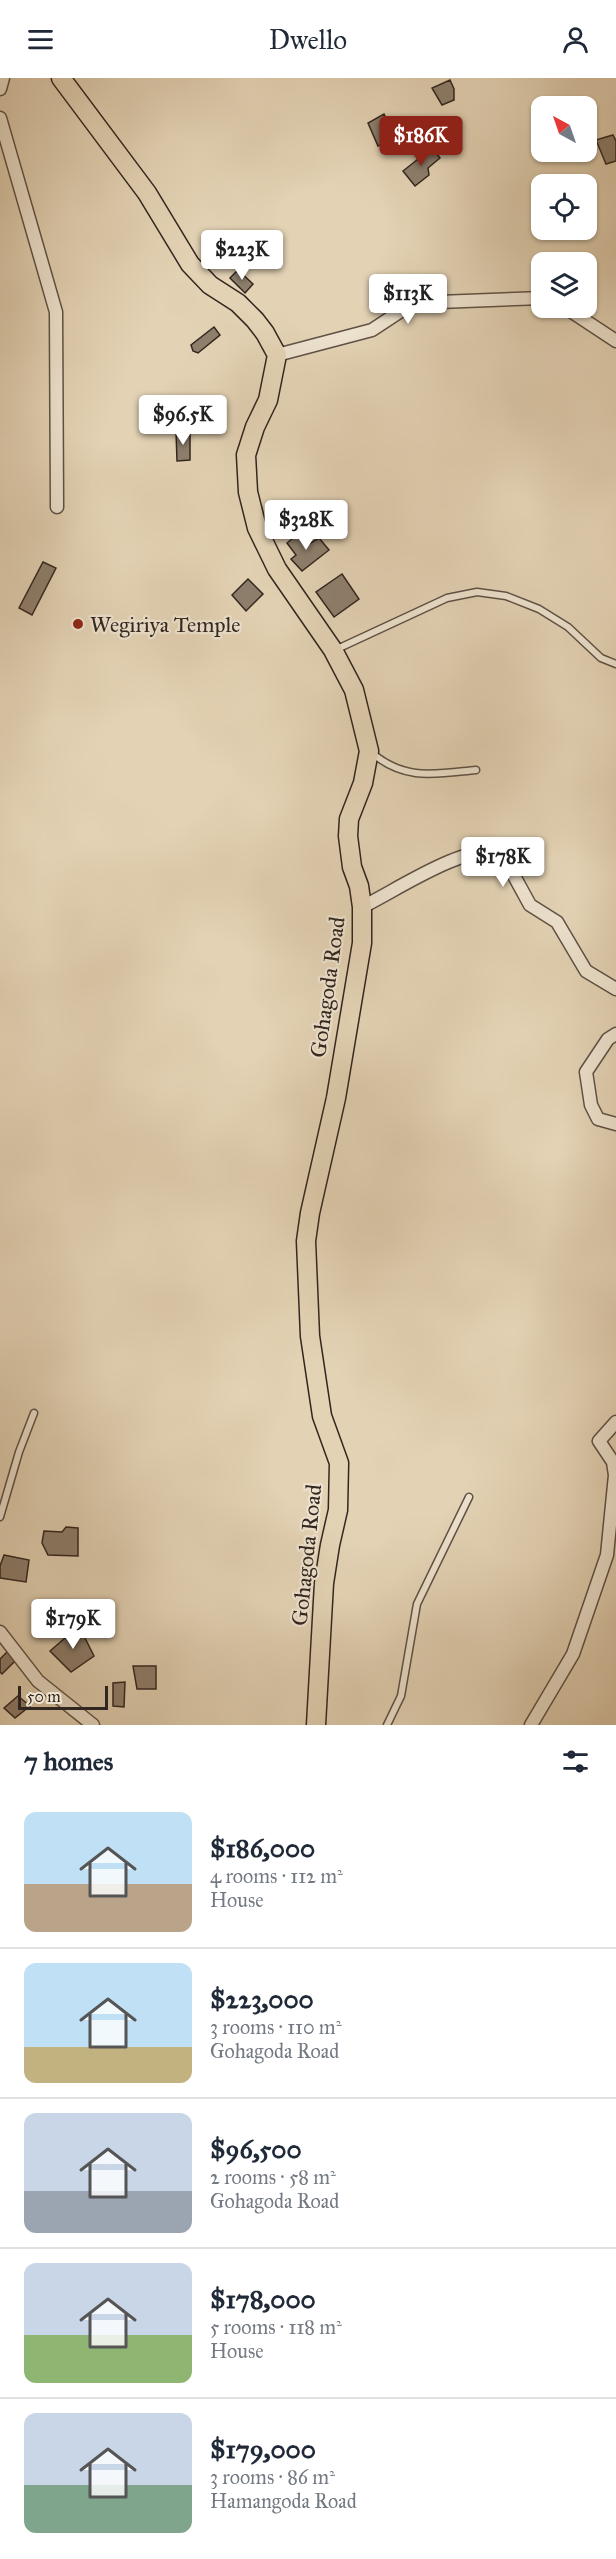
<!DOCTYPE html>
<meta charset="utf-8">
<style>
body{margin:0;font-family:"IM FELL Great Primer",serif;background:#f6f6f7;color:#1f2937;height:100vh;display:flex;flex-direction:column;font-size:22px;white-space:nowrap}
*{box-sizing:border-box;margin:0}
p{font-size:20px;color:#747a83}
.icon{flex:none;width:33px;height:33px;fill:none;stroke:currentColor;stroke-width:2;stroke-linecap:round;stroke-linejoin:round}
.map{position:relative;height:1647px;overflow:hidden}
.sheet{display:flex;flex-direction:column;background:#fff;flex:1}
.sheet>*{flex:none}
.needle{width:39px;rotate:320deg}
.fabs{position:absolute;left:531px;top:18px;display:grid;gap:12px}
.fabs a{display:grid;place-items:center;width:66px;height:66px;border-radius:12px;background:#fff;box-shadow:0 2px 4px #0004;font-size:30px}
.scale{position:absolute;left:18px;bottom:15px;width:90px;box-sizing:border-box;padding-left:6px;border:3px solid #322620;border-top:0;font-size:16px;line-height:21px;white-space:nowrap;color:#322620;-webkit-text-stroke:4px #ede2ce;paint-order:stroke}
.price{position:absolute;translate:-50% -51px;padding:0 14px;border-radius:6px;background:#fff;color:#222;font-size:20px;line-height:39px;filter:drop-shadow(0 2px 3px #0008)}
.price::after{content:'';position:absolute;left:50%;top:36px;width:18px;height:14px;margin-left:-9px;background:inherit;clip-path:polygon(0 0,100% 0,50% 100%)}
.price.active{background:#8f2418;color:#fff}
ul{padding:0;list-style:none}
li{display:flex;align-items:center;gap:18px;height:150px;padding:0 24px}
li+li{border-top:2px solid #e0e1e3}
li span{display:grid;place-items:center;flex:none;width:168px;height:120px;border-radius:12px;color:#555}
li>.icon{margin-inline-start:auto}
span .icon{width:72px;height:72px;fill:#fffc;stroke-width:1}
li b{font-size:26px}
h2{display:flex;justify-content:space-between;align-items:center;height:72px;padding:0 24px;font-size:26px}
header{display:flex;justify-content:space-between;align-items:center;height:78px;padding:0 24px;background:#fff;font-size:27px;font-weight:600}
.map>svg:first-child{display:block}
</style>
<header><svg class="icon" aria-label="menu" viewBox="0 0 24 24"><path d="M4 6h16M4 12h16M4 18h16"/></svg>Dwello<svg class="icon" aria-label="person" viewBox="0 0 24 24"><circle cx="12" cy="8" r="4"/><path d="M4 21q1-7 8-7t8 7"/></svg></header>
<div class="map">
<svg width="616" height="1647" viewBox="0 0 616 1647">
<rect width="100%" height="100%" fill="#e3d2b4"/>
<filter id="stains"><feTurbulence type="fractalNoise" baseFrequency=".00333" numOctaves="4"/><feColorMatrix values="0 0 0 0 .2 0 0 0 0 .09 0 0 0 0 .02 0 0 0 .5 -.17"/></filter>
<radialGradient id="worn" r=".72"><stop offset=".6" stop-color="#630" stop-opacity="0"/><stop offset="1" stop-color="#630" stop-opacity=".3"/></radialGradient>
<path fill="#8e7f6d" stroke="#322620" stroke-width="1.5" d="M450,2l4,9v11l-12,5 -10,-17z
M384,36l12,24 -18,8 -10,-23z
M613,57l3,6v20l-10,3 -10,-24z
M432,70l8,10 -12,10 1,7 -14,11 -12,-15z
M238,192l15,14 -8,9 -15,-15z
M214,249l6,8 -22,18 -5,-2 -2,-6z
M176,353h14v29l-13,1z
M300,454l9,12 10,-6 10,12 -27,21 -11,-12 5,-4 -9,-12z
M43,484l13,6 -24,47 -13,-7z
M342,496l17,25 -25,18 -18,-25z
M248,501l15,15 -17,17 -14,-16z
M66,1449l12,1v28l-30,-1 -6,-12 2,-12 18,1z
M4,1477l25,5 -3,22 -26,-4v-12z
M79,1548l15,30 -23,16 -21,-21z
M7,1574l9,8 -14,14 -2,-2v-13z
M133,1588h23v23h-19z
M125,1604l-1,25 -11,-1v-23z
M18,1618l12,10 -15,12 -11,-10z"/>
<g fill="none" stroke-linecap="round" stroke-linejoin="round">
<defs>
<path id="lane" d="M335,572l112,-52 30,-6 29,4 33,13 29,18 33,31 15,6
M372,675c33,28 63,21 104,17
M0,1439l19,-65 15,-39
M387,1647l14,-29 16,-92 52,-107"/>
<path id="street" d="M0,11l3,-11
M0,40l56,194 1,195
M566,230l50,33
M277,277l95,-25 41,-27 129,-5
M362,829c35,-17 102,-63 139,-55l29,53 27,17 29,49 30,18
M616,956l-8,5 -22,33 5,33 7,14 18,5
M0,1554l38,49 55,44
M531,1647l42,-71 34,-99 8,-80 -2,-13 -14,-21 17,-19"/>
<path id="primary" d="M61,0l86,115 43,71 20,21 28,18 17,17 10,13 12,22 -9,45 -13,27 -9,28 2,37 9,36 20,41 56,81 21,40 15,61 -6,32 -14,36 -1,17 4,31 7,19 3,21v36l-26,155 -26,115 -4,28 4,95 12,80 17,47 -1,47 -8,35 -6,38 -8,142"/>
</defs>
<use href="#lane" stroke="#5e5145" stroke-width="9"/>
<use href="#street" stroke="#5e5145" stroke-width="15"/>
<use href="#primary" stroke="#322620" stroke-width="21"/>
<use href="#lane" stroke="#ede2ce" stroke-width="6"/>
<use href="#street" stroke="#ede2ce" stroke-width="12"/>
<use href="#primary" stroke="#e3d2b4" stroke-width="18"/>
</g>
<circle fill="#8f2418" stroke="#ede2ce" stroke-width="2" cx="78" cy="546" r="6"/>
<g text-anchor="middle" stroke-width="4.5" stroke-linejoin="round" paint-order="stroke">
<g font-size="22" fill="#322620" stroke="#ede2ce" text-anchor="start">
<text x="90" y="554">Wegiriya Temple</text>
</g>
<g font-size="22" fill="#322620" stroke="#ede2ce">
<text transform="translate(327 909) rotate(-82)" y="8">Gohagoda Road</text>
<text transform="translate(306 1477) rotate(-84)" y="8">Gohagoda Road</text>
</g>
</g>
<rect width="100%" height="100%" filter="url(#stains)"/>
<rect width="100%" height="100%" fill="url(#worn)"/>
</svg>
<div class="fabs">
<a><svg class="needle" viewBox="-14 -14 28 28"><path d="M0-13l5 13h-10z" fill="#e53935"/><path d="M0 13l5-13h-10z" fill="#747a83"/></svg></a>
<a><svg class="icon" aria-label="locate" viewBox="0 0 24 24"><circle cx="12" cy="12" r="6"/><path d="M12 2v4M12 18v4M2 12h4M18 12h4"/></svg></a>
<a><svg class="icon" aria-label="layers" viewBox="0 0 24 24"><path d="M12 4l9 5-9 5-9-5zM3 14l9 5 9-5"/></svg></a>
</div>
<div class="scale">50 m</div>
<b class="price active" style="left:421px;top:89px">$186K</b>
<b class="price" style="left:242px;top:203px">$223K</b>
<b class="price" style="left:408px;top:247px">$113K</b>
<b class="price" style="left:183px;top:368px">$96.5K</b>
<b class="price" style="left:306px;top:473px">$328K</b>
<b class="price" style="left:503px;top:810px">$178K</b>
<b class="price" style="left:73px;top:1572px">$179K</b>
</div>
<section class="sheet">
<h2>7 homes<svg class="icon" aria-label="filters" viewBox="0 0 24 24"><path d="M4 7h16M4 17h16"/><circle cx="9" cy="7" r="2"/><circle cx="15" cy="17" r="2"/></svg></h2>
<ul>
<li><span style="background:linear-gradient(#bfe0f5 60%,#b9a48a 0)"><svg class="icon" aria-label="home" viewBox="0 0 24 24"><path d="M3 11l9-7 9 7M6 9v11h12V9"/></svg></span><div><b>$186,000</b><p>4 rooms · 112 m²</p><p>House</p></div></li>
<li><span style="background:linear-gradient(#bfe0f5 70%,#c2b280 0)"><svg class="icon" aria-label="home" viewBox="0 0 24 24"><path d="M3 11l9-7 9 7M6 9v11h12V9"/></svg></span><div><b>$223,000</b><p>3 rooms · 110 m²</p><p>Gohagoda Road</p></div></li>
<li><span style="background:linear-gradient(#c9d6e8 65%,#9aa5b1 0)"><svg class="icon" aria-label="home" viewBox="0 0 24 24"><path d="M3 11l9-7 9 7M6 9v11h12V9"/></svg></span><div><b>$96,500</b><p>2 rooms · 58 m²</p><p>Gohagoda Road</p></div></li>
<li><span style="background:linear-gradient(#c9d6e8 60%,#8fb573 0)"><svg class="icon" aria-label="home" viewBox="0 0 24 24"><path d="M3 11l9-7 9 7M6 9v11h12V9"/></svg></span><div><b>$178,000</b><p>5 rooms · 118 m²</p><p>House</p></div></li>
<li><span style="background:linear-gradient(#c9d6e8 60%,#7fa58c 0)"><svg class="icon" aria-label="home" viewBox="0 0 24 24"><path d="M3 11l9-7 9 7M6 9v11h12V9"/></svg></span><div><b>$179,000</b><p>3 rooms · 86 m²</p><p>Hamangoda Road</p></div></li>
</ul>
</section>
